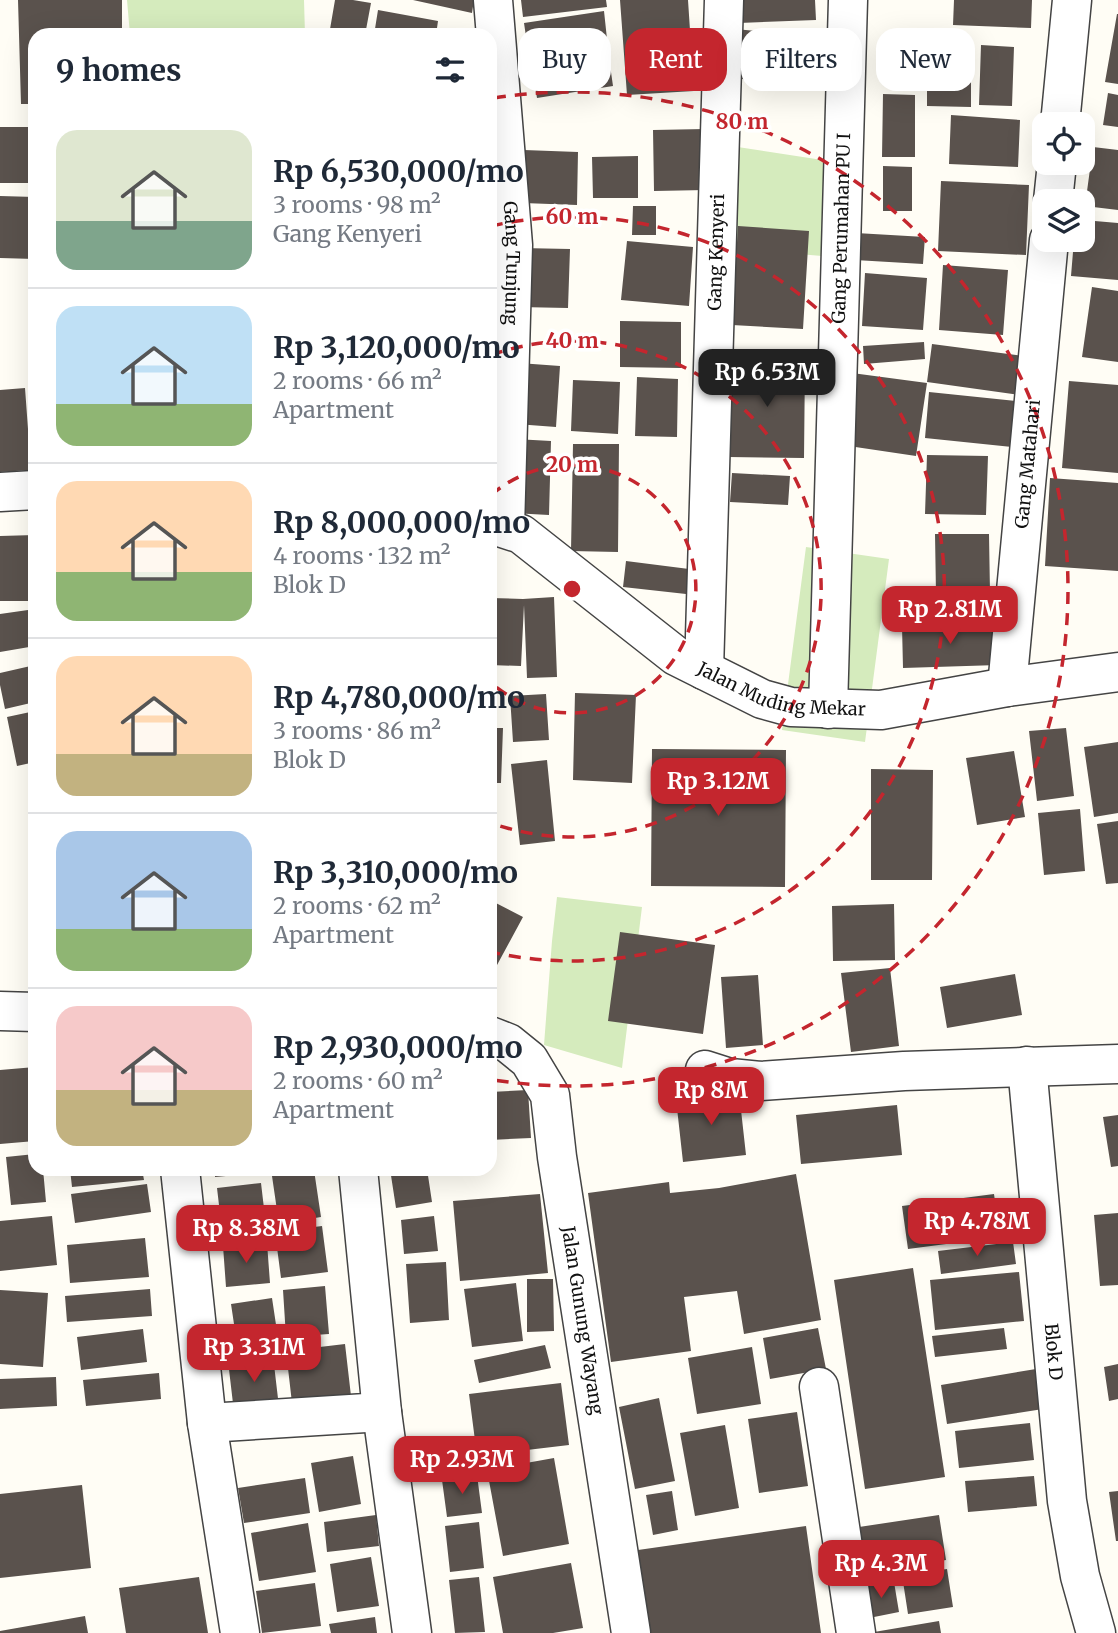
<!DOCTYPE html>
<meta charset="utf-8">
<style>
body{margin:0;font-family:Merriweather,serif;background:#f6f6f7;color:#1f2937;height:100vh;display:flex;flex-direction:column;font-size:26px;white-space:nowrap}
*{box-sizing:border-box;margin:0}
p{font-size:23px;color:#747a83}
.icon{flex:none;width:38px;height:38px;fill:none;stroke:currentColor;stroke-width:2;stroke-linecap:round;stroke-linejoin:round}
.map{position:relative;flex:1;overflow:hidden}
.side{position:absolute;left:28px;top:28px;width:469px;height:1148px;display:flex;flex-direction:column;background:#fff;border-radius:21px;box-shadow:0 7px 28px #0002}
.side>*{flex:none}
.guide{position:absolute;left:518px;top:28px;width:494px;height:63px;display:flex;gap:14px}
.buttons{position:absolute;left:1032px;top:112px;display:grid;gap:14px}
.buttons a{display:grid;place-items:center;width:63px;height:63px;border-radius:14px;background:#fff;box-shadow:0 7px 28px #0002;font-size:35px}
.price{position:absolute;translate:-50% -60px;padding:0 16px;border-radius:14px;background:#c4262e;color:#fff;font-size:23px;line-height:46px;filter:drop-shadow(0 2px 4px #0008)}
.price::after{content:'';position:absolute;left:50%;top:42px;width:21px;height:16px;margin-left:-10px;background:inherit;clip-path:polygon(0 0,100% 0,50% 100%)}
.price.current{background:#222;color:#fff}
ul{padding:0;list-style:none}
li{display:flex;align-items:center;gap:21px;height:175px;padding:0 28px}
li+li{border-top:2px solid #e0e1e3}
li span{display:grid;place-items:center;flex:none;width:196px;height:140px;border-radius:21px;color:#555}
li>.icon{margin-inline-start:auto}
span .icon{width:84px;height:84px;fill:#fffc;stroke-width:1}
li b{font-size:30px}
h2{display:flex;justify-content:space-between;align-items:center;height:84px;padding:0 28px;font-size:30px}
.tag{padding:0 24px;border-radius:21px;background:#fff;box-shadow:0 7px 28px #0002;font-size:24px;line-height:63px}
.tag.current{background:#c4262e;color:#fff}
.map>svg:first-child{display:block}
</style>
<div class="map">
<svg width="1118" height="1633" viewBox="0 0 1118 1633">
<rect width="100%" height="100%" fill="#fffdf5"/>
<path fill="#d5ebbd" d="M127,0h177l1,35h-175z
M718,144l137,21 -21,92 -107,-9z
M806,547l83,12 -24,183 -83,-12z
M557,897l85,10 -20,161 -78,-23 8,-104z"/>
<path fill="#5a524d" d="M18,0h104v35h-87v69h-14z
M335,0h18l18,3 -6,32h-36z
M413,0h61l-2,13z
M521,0h85l1,7 -84,10z
M620,0h68l6,91 -67,4z
M738,0h77l1,20 -77,3z
M954,0h78l-1,28 -78,-3z
M378,10l60,11 -2,14h-62z
M604,11l3,28 -79,11 -4,-27z
M1117,14h1v70l-13,-2z
M735,29l76,7 -5,49 -75,-7z
M927,37h44v70l-44,-1z
M607,44l6,42 -76,12 -7,-42z
M981,45l33,2 -2,59 -33,-1z
M1108,93l10,2v32l-15,-2z
M883,94l32,1v62h-33z
M951,115l69,5 -2,47 -69,-3z
M0,127h35v56h-35z
M705,129l1,61 -52,1 -1,-61z
M1093,147l25,3v60l-33,-4z
M524,150l54,2 -1,53 -54,-2z
M638,156v42h-45l-1,-41z
M883,166l29,1v44h-29z
M941,181l88,4 -3,70 -88,-4z
M0,196l35,1v62l-35,-1z
M633,206h23v29h-24z
M1083,220l35,3v57l-47,-4 3,-36h9z
M738,226l71,5 -6,98 -71,-4z
M856,233l69,4 -2,27 -68,-4z
M627,241l66,6 -4,59 -68,-6z
M521,248l49,1 -2,59 -49,-1z
M943,265l65,5 -5,65 -64,-5z
M865,273l62,5 -4,52 -61,-4z
M1092,287l26,4v71l-36,-5z
M620,321l61,1v46l-61,-1z
M924,342l1,17 -61,5 -1,-18z
M932,344l92,12 -5,39 -92,-13z
M730,360h75l-1,98 -75,-1z
M519,363l41,3 -4,61 -40,-3z
M852,373l75,10 -11,73 -74,-11z
M637,377l41,2 -1,58 -42,-1z
M573,380l47,2 -2,52 -47,-3z
M1069,381l49,4v88l-56,-5z
M25,388l6,82 -31,2v-82z
M929,392l87,9 -4,46 -87,-9z
M515,439l36,2 -2,74 -37,-2z
M573,444h46l-1,108 -47,-1z
M927,455l61,1 -2,59 -61,-1z
M732,473l58,3 -2,29 -58,-3z
M1050,478l68,5v88l-73,-5z
M935,534h54l1,59 -54,1z
M35,535v66h-35v-65z
M626,561l63,8 -3,25 -63,-7z
M554,597l3,80 -30,1 -3,-73 -3,61 -31,-1v-67l33,1z
M35,609v37l-35,6v-38z
M997,623l1,42 -95,3 -1,-42z
M35,665v37l-30,7 -5,-24v-12z
M575,693l61,2 -4,88 -59,-3z
M546,694l3,46 -36,2 -3,-46z
M35,711v51l-18,4 -10,-49z
M490,728h13l-2,55h-11z
M1066,728l8,68 -37,5 -8,-70z
M1118,742v71l-24,4 -10,-70z
M652,749l134,1 -1,137 -134,-1z
M1014,751l11,66 -48,8 -11,-67z
M547,760l8,81 -35,4 -9,-81z
M871,769l62,1 -1,110h-61z
M35,776v27h-1l-5,-26z
M1080,809l5,62 -41,4 -6,-62z
M1118,821v62l-12,1 -9,-60z
M490,900l33,17 -33,61z
M894,904l1,56 -62,1 -1,-55z
M620,932l95,13 -12,89 -95,-13z
M890,968l9,78 -48,6 -10,-79z
M1015,974l7,41 -75,13 -7,-41z
M758,975l5,70 -37,3 -5,-71z
M35,1067v74l-35,3v-74z
M528,1090l3,48 -41,2v-48z
M739,1092l7,63 -63,7 -7,-63z
M897,1105l5,50 -101,9 -5,-49z
M1118,1115v51l-7,1 -8,-50z
M35,1154v15h8l3,33 -35,3 -5,-48z
M70,1169h72l2,11 -72,7z
M215,1169h52l1,3 -53,5z
M390,1169h37l5,33 -36,6z
M314,1170l7,47 -42,7 -7,-48z
M796,1174l25,146 -77,14 -7,-43 -53,6 7,54 -80,11 -23,-169 81,-11 1,11 49,-5z
M261,1183l6,51 -44,5 -6,-51z
M147,1184l4,28 -76,11 -4,-29z
M540,1194l8,79 -88,8 -7,-80z
M994,1194l6,43 -92,12 -6,-43z
M1118,1213v72l-18,1 -6,-71z
M52,1216l5,49 -57,6v-50z
M434,1216l4,35 -34,3 -3,-34z
M322,1226l6,46 -47,6 -6,-46z
M145,1238l4,39 -79,6 -3,-38z
M1013,1242l3,22 -75,10 -3,-23z
M267,1243l3,40 -44,4 -3,-41z
M446,1262l3,58 -39,3 -4,-59z
M913,1268l32,209 -80,12 -31,-209z
M1019,1272l5,49 -89,9 -5,-50z
M527,1279h26l1,52 -27,1z
M516,1283l7,58 -51,6 -8,-58z
M325,1286l4,48 -43,3 -3,-47z
M150,1289l2,27 -85,6 -2,-26z
M0,1290l48,3 -5,74 -43,-3z
M272,1298l6,40 -41,6 -6,-40z
M818,1328l8,41 -56,10 -7,-41z
M1004,1328l3,21 -72,8 -3,-21z
M143,1329l4,33 -66,8 -4,-33z
M345,1344l6,52 -59,7 -6,-52z
M545,1345l6,23 -72,15 -5,-23z
M752,1347l9,57 -64,10 -9,-56z
M273,1356l6,51 -45,5 -6,-51z
M1118,1364v35l-9,2 -5,-34z
M1036,1369l7,40 -96,15 -6,-39z
M159,1373l2,26 -75,7 -3,-26z
M56,1377l1,29 -57,3v-30z
M561,1383l8,62 -92,11 -8,-62z
M659,1398l16,83 -40,8 -16,-82z
M797,1412l11,74 -49,7 -11,-74z
M1030,1423l4,37 -75,8 -4,-37z
M725,1425l14,83 -44,8 -15,-83z
M353,1456l8,48 -42,8 -8,-49z
M554,1458l15,86 -66,12 -16,-86z
M477,1475l5,38 -35,4 -5,-37z
M1034,1476l3,30 -69,6 -3,-31z
M305,1478l5,35 -66,10 -6,-35z
M82,1485l9,83 -91,10v-84z
M672,1491l6,39 -25,5 -7,-40z
M1118,1491v50h-2l-7,-49z
M376,1515l3,31 -52,6 -3,-30z
M939,1515l7,45 -80,13 -7,-46z
M479,1522l5,46 -34,4 -5,-46z
M308,1523l8,49 -57,9 -8,-48z
M806,1526l15,107h-171l-12,-83z
M371,1557l8,49 -42,6 -7,-48z
M571,1563l12,65 -30,5h-50l-10,-56z
M947,1569l6,38 -45,7 -6,-39z
M199,1577l9,56h-82l-7,-45z
M479,1577l6,55 -30,1 -6,-53z
M894,1582l5,30 -30,6 -6,-31z
M315,1583l6,43 -59,7 -6,-42z
M85,1616l3,17h-88v-2z
M375,1617l2,16h-46l-2,-9z
M939,1621l2,12h-67v-1z"/>
<g fill="none" stroke-linecap="round" stroke-linejoin="round">
<defs>
<g id="minor">
<path id="s1" d="M493,0l20,245 -8,283"/>
<path d="M1060,124l12,-124"/>
<path d="M1053,201l4,-38"/>
<path d="M0,492l35,-2"/>
<path id="s2" d="M490,524l31,10 155,122 86,43 29,8 90,3 126,-23 111,-15"/>
<path id="s3" d="M704,670l20,-670"/>
<path id="s4" d="M1007,687l42,-447"/>
<path id="s5" d="M828,709l20,-709"/>
<path d="M0,1011l35,1"/>
<path id="s6" d="M490,1036l18,7 21,17 21,35 7,62 74,476"/>
<path id="s7" d="M1027,1066l40,435 13,75 16,57"/>
<path d="M705,1070l25,8 30,3 144,-10 214,-7"/>
<path d="M180,1169l27,254 33,210"/>
<path d="M819,1387l37,246"/>
<path d="M382,1412l30,221"/>
<path d="M207,1423l175,-11 -24,-243"/>
</g>
</defs>
<use href="#minor" stroke="#444" stroke-width="41"/>
<use href="#minor" stroke="#fff" stroke-width="38"/>
</g>
<g fill="none" stroke="#c4262e" stroke-width="3.5" stroke-dasharray="12 9">
<path d="M491 495A124 124 0 1 1 491 683"/>
<path d="M491 355A248 248 0 1 1 491 823"/>
<path d="M491 226A372 372 0 1 1 491 952"/>
<path d="M494 98A497 497 0 1 1 494 1080"/>
</g>
<g text-anchor="middle" stroke-width="7" stroke-linejoin="round" paint-order="stroke">
<g font-size="18" fill="#111" stroke="#fff">
<text dy="6" stroke="none"><textPath href="#s5" startOffset="481">Gang Perumahan PU I</textPath></text>
<text dy="6" stroke="none"><textPath href="#s3" startOffset="418">Gang Kenyeri</textPath></text>
<text dy="6" stroke="none"><textPath href="#s1" startOffset="264">Gang Tunjung</textPath></text>
<text dy="6" stroke="none"><textPath href="#s4" startOffset="224">Gang Matahari</textPath></text>
<text dy="6" stroke="none"><textPath href="#s2" startOffset="343">Jalan Muding Mekar</textPath></text>
<text dy="6" stroke="none"><textPath href="#s6" startOffset="315">Jalan Gunung Wayang</textPath></text>
<text dy="6" stroke="none"><textPath href="#s7" startOffset="287">Blok D</textPath></text>
</g>
</g>
<circle cx="572" cy="589" r="10" fill="#c4262e" stroke="#fff" stroke-width="3.5"/>
<g font-size="21" text-anchor="middle" font-weight="bold" fill="#c4262e" stroke="#fff" stroke-width="7" stroke-linejoin="round" paint-order="stroke">
<text x="742" y="129">80 m</text>
<text x="572" y="224">60 m</text>
<text x="572" y="348">40 m</text>
<text x="572" y="472">20 m</text>
</g>
</svg>
<div class="buttons">
<a><svg class="icon" aria-label="locate" viewBox="0 0 24 24"><circle cx="12" cy="12" r="6"/><path d="M12 2v4M12 18v4M2 12h4M18 12h4"/></svg></a>
<a><svg class="icon" aria-label="layers" viewBox="0 0 24 24"><path d="M12 4l9 5-9 5-9-5zM3 14l9 5 9-5"/></svg></a>
</div>
<b class="price current" style="left:767px;top:409px">Rp 6.53M</b>
<b class="price" style="left:950px;top:646px">Rp 2.81M</b>
<b class="price" style="left:718px;top:818px">Rp 3.12M</b>
<b class="price" style="left:711px;top:1127px">Rp 8M</b>
<b class="price" style="left:977px;top:1258px">Rp 4.78M</b>
<b class="price" style="left:246px;top:1265px">Rp 8.38M</b>
<b class="price" style="left:254px;top:1384px">Rp 3.31M</b>
<b class="price" style="left:462px;top:1496px">Rp 2.93M</b>
<b class="price" style="left:881px;top:1600px">Rp 4.3M</b>
<div class="guide">
<a class="tag">Buy</a>
<a class="tag current">Rent</a>
<a class="tag">Filters</a>
<a class="tag">New</a>
</div>
<section class="side">
<h2>9 homes<svg class="icon" aria-label="filters" viewBox="0 0 24 24"><path d="M4 7h16M4 17h16"/><circle cx="9" cy="7" r="2"/><circle cx="15" cy="17" r="2"/></svg></h2>
<ul>
<li><span style="background:linear-gradient(#dfe7d0 65%,#7fa58c 0)"><svg class="icon" aria-label="home" viewBox="0 0 24 24"><path d="M3 11l9-7 9 7M6 9v11h12V9"/></svg></span><div><b>Rp 6,530,000/mo</b><p>3 rooms · 98 m²</p><p>Gang Kenyeri</p></div></li>
<li><span style="background:linear-gradient(#bfe0f5 70%,#8fb573 0)"><svg class="icon" aria-label="home" viewBox="0 0 24 24"><path d="M3 11l9-7 9 7M6 9v11h12V9"/></svg></span><div><b>Rp 3,120,000/mo</b><p>2 rooms · 66 m²</p><p>Apartment</p></div></li>
<li><span style="background:linear-gradient(#ffd9b3 65%,#8fb573 0)"><svg class="icon" aria-label="home" viewBox="0 0 24 24"><path d="M3 11l9-7 9 7M6 9v11h12V9"/></svg></span><div><b>Rp 8,000,000/mo</b><p>4 rooms · 132 m²</p><p>Blok D</p></div></li>
<li><span style="background:linear-gradient(#ffd9b3 70%,#c2b280 0)"><svg class="icon" aria-label="home" viewBox="0 0 24 24"><path d="M3 11l9-7 9 7M6 9v11h12V9"/></svg></span><div><b>Rp 4,780,000/mo</b><p>3 rooms · 86 m²</p><p>Blok D</p></div></li>
<li><span style="background:linear-gradient(#a9c7e8 70%,#8fb573 0)"><svg class="icon" aria-label="home" viewBox="0 0 24 24"><path d="M3 11l9-7 9 7M6 9v11h12V9"/></svg></span><div><b>Rp 3,310,000/mo</b><p>2 rooms · 62 m²</p><p>Apartment</p></div></li>
<li><span style="background:linear-gradient(#f6c9c9 60%,#c2b280 0)"><svg class="icon" aria-label="home" viewBox="0 0 24 24"><path d="M3 11l9-7 9 7M6 9v11h12V9"/></svg></span><div><b>Rp 2,930,000/mo</b><p>2 rooms · 60 m²</p><p>Apartment</p></div></li>
</ul>
</section>
</div>
